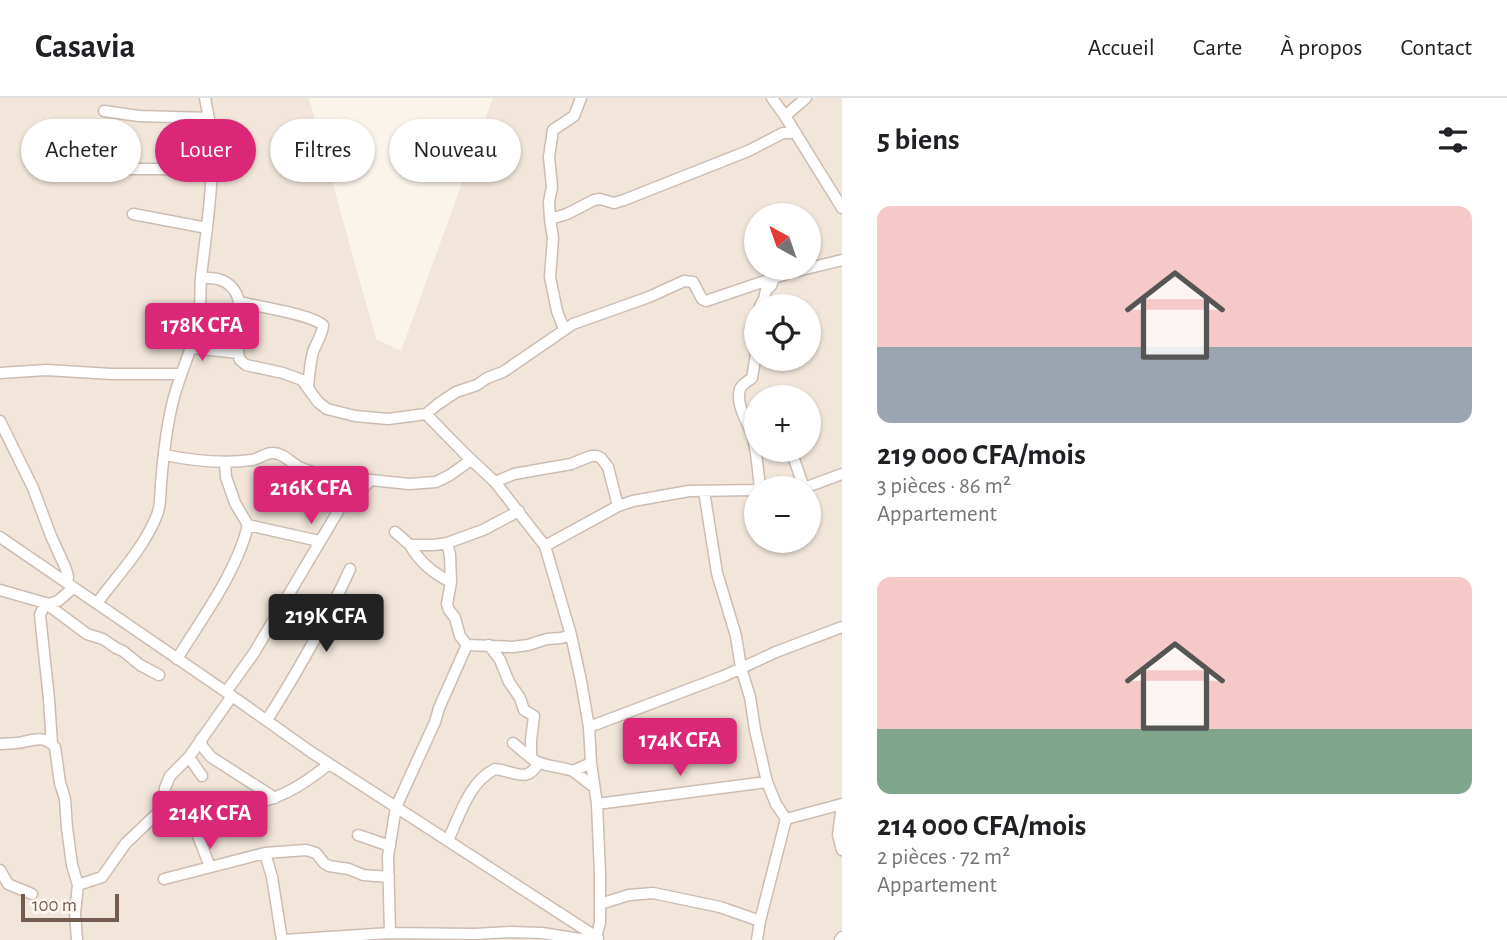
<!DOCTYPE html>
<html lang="fr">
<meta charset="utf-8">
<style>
body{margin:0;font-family:"Alegreya Sans",sans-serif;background:#f2f2f2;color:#202124;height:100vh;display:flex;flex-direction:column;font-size:26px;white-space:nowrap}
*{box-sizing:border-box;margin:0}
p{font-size:23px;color:#757577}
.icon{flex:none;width:38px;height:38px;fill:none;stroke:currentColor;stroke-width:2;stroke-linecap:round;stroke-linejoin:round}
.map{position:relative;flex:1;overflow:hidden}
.panel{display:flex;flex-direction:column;background:#fff;width:665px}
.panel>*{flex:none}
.top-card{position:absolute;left:21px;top:21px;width:665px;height:63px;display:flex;gap:14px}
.needle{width:46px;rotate:320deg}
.tools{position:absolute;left:744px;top:105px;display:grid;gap:14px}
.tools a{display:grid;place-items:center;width:77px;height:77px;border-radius:50%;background:#fff;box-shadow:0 2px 5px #0004;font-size:35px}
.scale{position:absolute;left:21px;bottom:18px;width:98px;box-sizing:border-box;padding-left:7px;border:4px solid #745b50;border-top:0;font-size:19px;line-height:24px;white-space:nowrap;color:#745b50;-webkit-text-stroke:5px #fef8f1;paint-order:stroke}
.price{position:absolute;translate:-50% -60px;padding:0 16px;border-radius:7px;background:#db2777;color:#fff;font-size:23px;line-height:46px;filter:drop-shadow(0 2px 4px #0008)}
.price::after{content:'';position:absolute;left:50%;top:42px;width:21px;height:16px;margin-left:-10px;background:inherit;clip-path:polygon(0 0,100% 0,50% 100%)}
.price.active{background:#222;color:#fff}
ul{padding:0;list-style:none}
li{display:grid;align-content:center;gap:14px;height:371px;padding:0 35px}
li span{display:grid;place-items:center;height:217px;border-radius:14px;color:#555}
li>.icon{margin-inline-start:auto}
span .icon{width:126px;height:126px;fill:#fffc;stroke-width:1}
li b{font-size:30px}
h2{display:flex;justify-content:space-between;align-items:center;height:84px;padding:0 35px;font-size:30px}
.tag{padding:0 24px;border-radius:32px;background:#fff;box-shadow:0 2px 5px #0004;font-size:24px;line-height:63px}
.tag.active{background:#db2777;color:#fff}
header{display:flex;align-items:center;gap:42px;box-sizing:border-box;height:98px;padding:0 35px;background:#fff;border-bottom:2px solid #e0e0e0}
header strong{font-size:33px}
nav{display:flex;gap:38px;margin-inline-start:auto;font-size:24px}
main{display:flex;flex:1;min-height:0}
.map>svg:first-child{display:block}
</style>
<header>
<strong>Casavia</strong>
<nav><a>Accueil</a><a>Carte</a><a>À propos</a><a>Contact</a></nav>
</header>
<main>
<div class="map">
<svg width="842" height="842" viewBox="0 0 842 842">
<rect width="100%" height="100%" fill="#fbf4eb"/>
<path fill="#f2e6da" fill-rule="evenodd" d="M0,0h309l67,241 25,12 92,-253h349v842h-842zM756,117h52v53h-52zM756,208h52v53h-52zM756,299h52v53h-52zM756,390h52v53h-52z"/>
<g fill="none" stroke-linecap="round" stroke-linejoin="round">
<defs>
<path id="minor" d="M772,0l13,18 57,92
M104,13l35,5 70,2
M785,18l21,-18
M102,66l28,5h33l50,6
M133,116l74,14
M550,121l17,-5 27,-14 6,-1 14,4 10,-3 124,-49 35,-18h13
M201,179c6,1 12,1 17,2 32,9 21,50 20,74l2,7 6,5 37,8 19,7 16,22 9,7 28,7 33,3 38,-5 38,39 31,29 50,64 26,89 10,46 8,46 2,36 6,41 3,70v49l-4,14 -10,3 -44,-7 -32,-1 -35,2 -85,-1 -106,7
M240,204c19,5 70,12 83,23 0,9 -7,18 -10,27 -3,12 -4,23 -5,35
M760,208l4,-7 2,-9 5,-4 3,-8 15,-5 53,-13
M756,219c-12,15 -2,18 0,33
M564,231l-7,-18 -7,-34 3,-39 -3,-19 -1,-17 3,-15 -3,-30 4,-27 21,-14 7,-18
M192,250l46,5
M756,256l-4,24c-4,3 -10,6 -12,11 -5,17 9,34 13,49 4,16 5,34 7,50
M0,275l46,-3 66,4h69
M426,316l12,-10 18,-12 21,-7 10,-7 16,-6 70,-48 76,-27 35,-16 9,1 9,17 4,2 68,-23
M0,323l33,67 18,48 15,33 2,8 -1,6
M791,352l13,38 38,-14
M165,357c29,6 57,9 87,5 7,-1 13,-7 20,-7 11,-1 20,11 29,15 22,9 48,10 70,12
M495,384l19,-8 57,-10 20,-8h6l4,2 7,9 10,39
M704,393l13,82 19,63 5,32 9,29 5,33 12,52 9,22 10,15 -26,102 -3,19
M340,410l11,-30
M248,427l71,16
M395,434l15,13h24l13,-2 36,-13 36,-19
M0,439l232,159 79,56 287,186
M447,445l3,12 1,27 -4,22 2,6 6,8 5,18 7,9 46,2 15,-2 19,-6 14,-1 10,-3
M410,447c9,16 24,29 41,37
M545,448l73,-40 15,-5 56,-10 67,-1
M0,492l49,14 9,-3 15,-13
M97,505c21,-28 47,-55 60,-88 4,-10 3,-20 4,-31 2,-26 5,-53 11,-79 6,-27 19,-53 26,-80 3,-16 2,-32 3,-48 7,-63 18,-115 4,-179
M45,506l-5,11 9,84 3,45
M49,506l3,4 35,26 16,5 13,9 7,3 17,14 19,10
M489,547l11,15 9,22 11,16 4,12 10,6 -3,24v18c11,9 29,8 42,13l18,-8
M177,561c25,-41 60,-87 71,-134l-13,-22 -9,-26 -1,-14
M226,594l28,-39 86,-145 14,-11 17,-17 38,4 27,-2 14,-7 21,-15
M267,622c31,-49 59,-98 83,-151
M589,629l135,-51 52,-24 66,-25
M201,641l1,7 9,11 64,41
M513,645l18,15
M0,646c7,-1 16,0 23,-2 13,-3 22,-6 32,5l5,36 5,16 2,29 5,37 6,20
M189,659l13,19
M573,673l21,16
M597,706l170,-22
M166,707c20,5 25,-4 42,-6 6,0 10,4 16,5 4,1 7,1 11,1 37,0 67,-19 94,-41
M842,707l-4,30 4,15
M183,709l9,13 18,47
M786,721l56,-15
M358,737l32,11
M448,742c12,-25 21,-58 47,-71 19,2 33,15 43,-6
M265,755l7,24 10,63
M0,772l8,14 24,10
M164,781l101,-26 41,-3 10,3 8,10 5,3 20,3 14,6 26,2
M600,806l29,-9 24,-2 67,14 40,14
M390,835l-2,-77 8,-49 39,-85 4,-14 28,-63
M77,842l-2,-27 3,-28 24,-8 24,-34 40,-38 -2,-4 1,-13 5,-12 19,-19 43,-61
M840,842l2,-3"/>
</defs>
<use href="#minor" stroke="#ccbcb2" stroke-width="13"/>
<use href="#minor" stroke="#fff" stroke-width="10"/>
</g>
</svg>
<div class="tools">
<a><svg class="needle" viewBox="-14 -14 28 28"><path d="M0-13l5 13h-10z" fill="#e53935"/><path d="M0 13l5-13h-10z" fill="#757577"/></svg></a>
<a><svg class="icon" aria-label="locate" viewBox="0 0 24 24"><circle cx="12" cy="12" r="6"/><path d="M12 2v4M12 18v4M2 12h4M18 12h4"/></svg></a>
<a>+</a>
<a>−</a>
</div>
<div class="scale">100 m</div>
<b class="price" style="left:202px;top:265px">178K CFA</b>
<b class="price" style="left:311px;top:428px">216K CFA</b>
<b class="price active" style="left:326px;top:556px">219K CFA</b>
<b class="price" style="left:680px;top:680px">174K CFA</b>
<b class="price" style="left:210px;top:753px">214K CFA</b>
<div class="top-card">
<a class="tag">Acheter</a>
<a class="tag active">Louer</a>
<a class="tag">Filtres</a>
<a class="tag">Nouveau</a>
</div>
</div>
<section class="panel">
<h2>5 biens<svg class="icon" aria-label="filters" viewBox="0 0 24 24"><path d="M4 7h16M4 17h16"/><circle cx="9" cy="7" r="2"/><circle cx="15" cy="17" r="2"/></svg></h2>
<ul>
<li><span style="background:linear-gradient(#f6c9c9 65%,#9aa5b1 0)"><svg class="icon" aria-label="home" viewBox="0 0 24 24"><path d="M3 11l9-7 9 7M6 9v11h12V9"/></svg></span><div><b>219 000 CFA/mois</b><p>3 pièces · 86 m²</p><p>Appartement</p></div></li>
<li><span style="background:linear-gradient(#f6c9c9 70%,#7fa58c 0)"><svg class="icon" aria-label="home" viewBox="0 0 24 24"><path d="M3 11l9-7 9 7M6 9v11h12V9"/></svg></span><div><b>214 000 CFA/mois</b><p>2 pièces · 72 m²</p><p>Appartement</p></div></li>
</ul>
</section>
</main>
